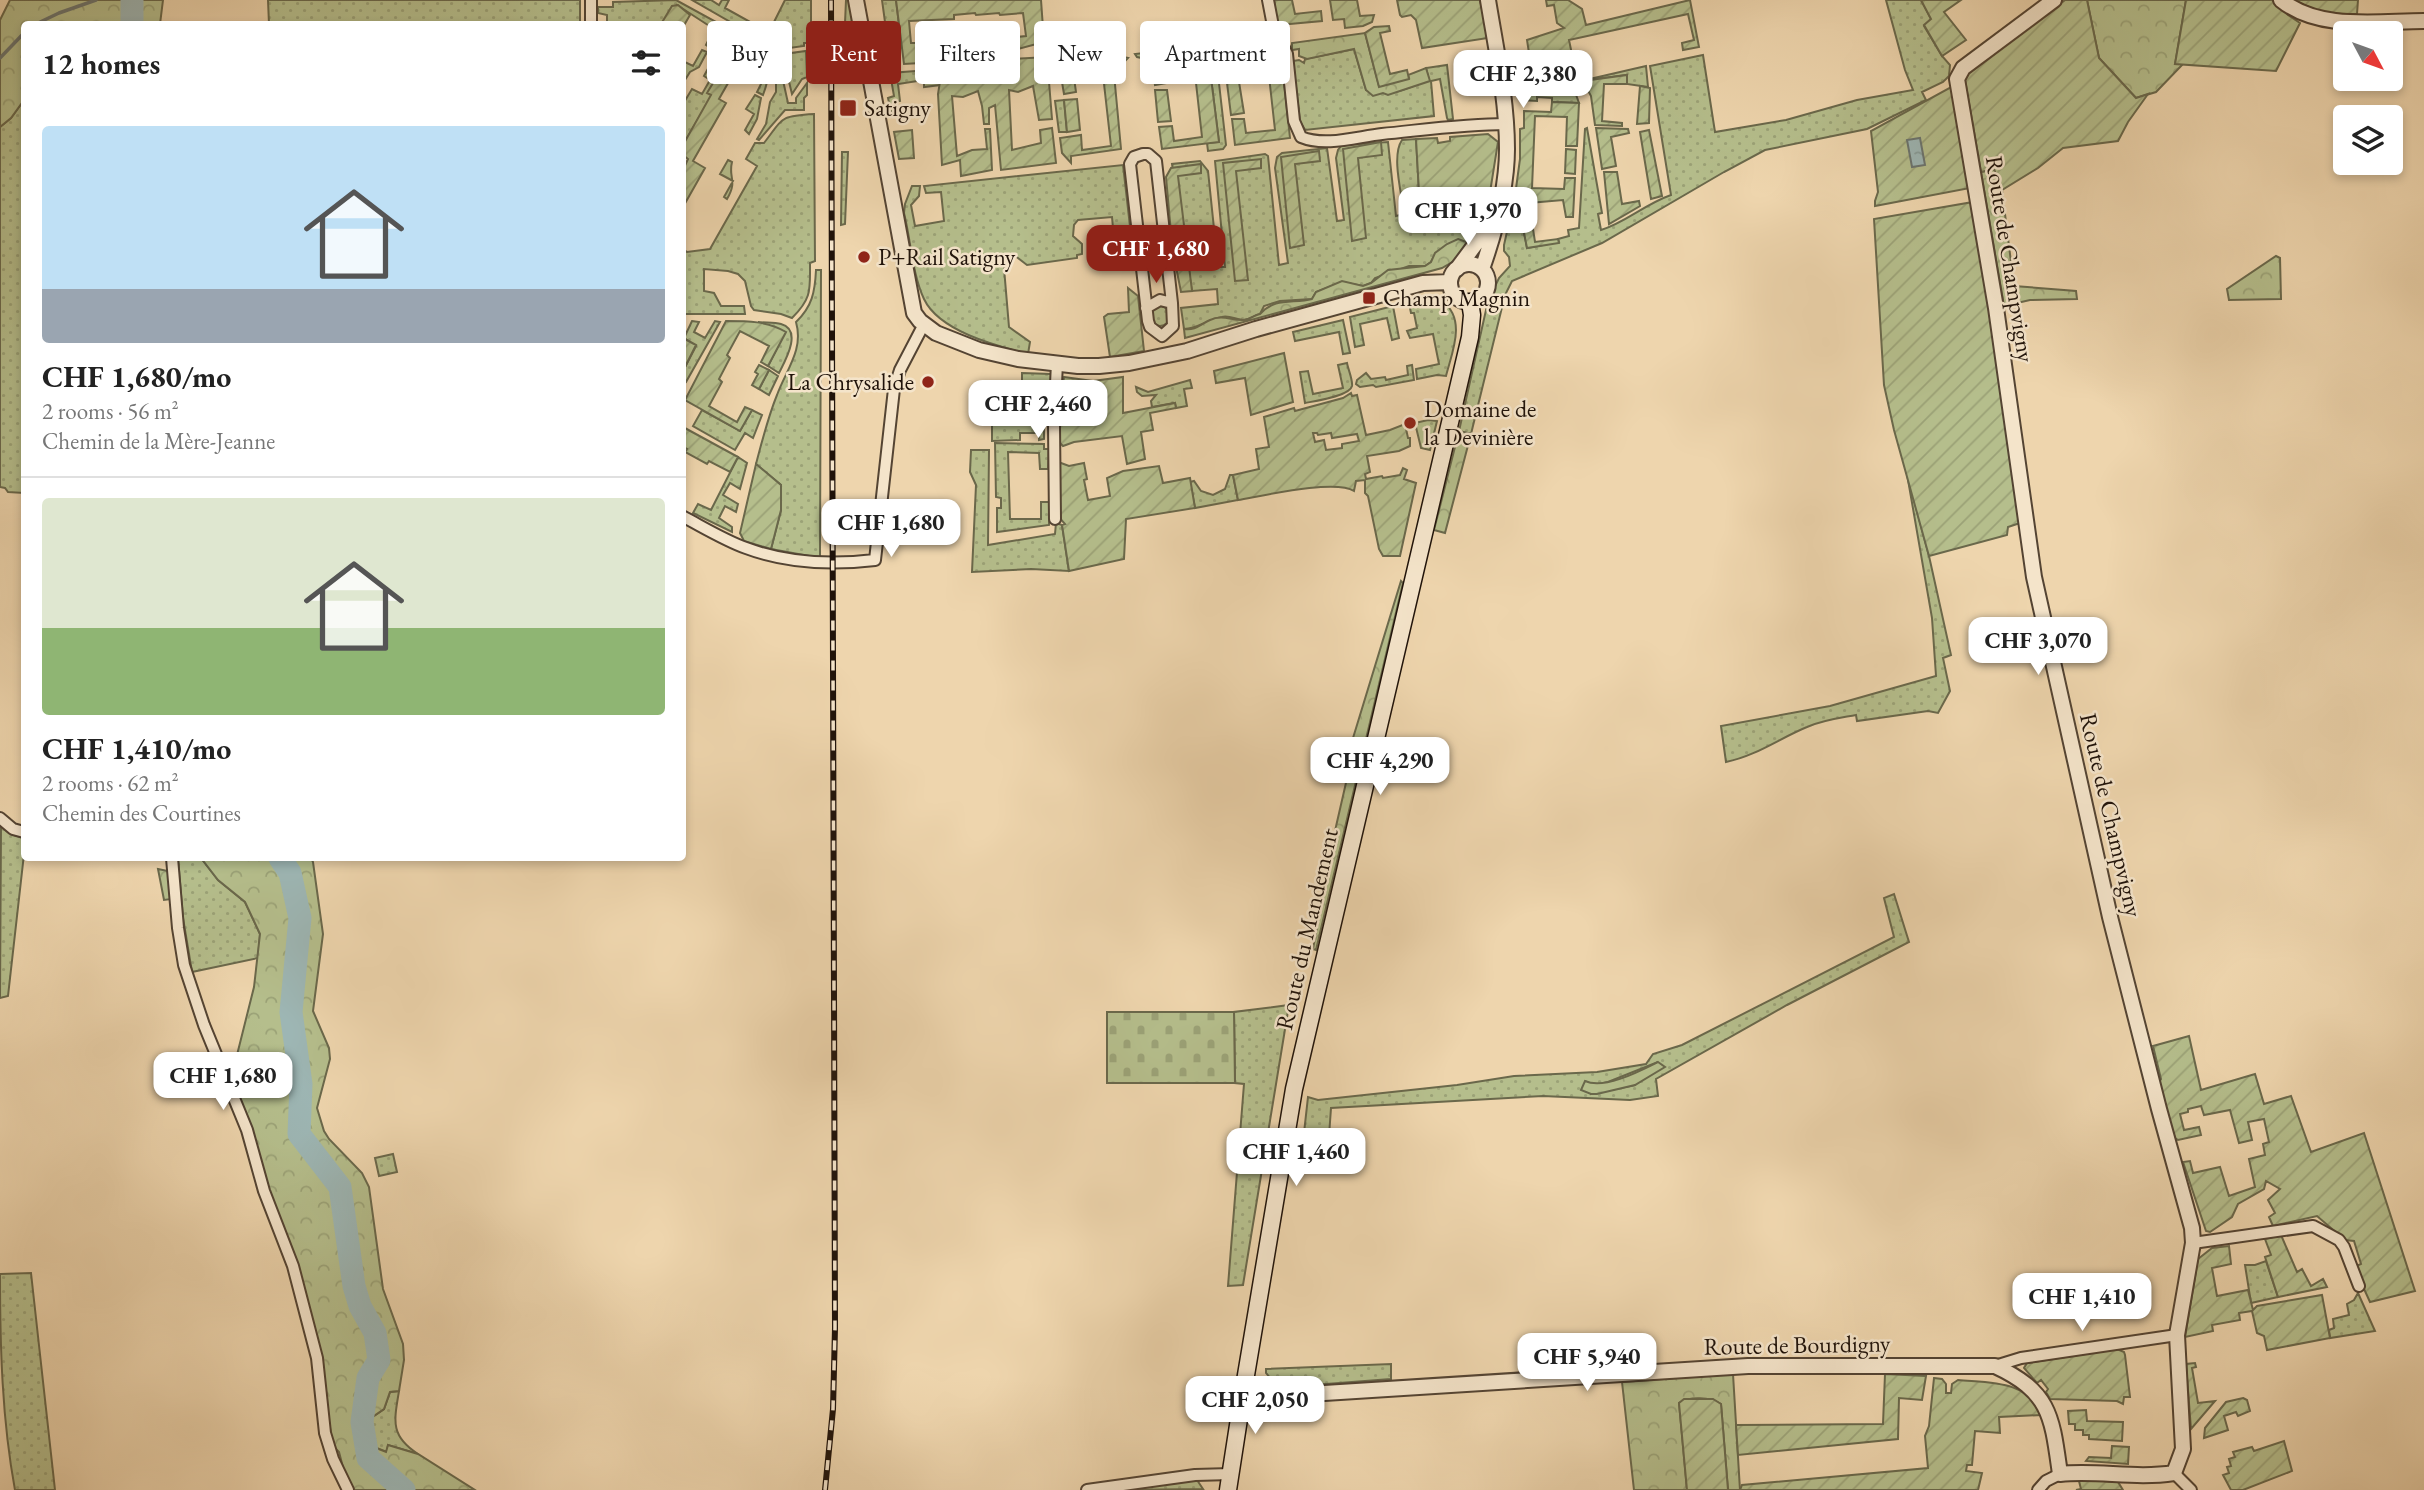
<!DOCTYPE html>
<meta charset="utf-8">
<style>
body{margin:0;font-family:"EB Garamond",serif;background:#f2f2f2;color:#222;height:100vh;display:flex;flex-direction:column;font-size:26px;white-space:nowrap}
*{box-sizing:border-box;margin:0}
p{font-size:23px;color:#767676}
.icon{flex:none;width:38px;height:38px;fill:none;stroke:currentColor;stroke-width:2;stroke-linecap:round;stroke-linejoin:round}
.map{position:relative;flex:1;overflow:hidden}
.sheet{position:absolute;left:21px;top:21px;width:665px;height:840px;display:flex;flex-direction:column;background:#fff;border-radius:7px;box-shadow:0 4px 10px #0003}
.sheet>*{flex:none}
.top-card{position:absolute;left:707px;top:21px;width:665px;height:63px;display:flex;gap:14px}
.needle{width:46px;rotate:131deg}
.controls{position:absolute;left:2333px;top:21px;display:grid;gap:14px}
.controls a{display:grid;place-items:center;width:70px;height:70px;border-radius:7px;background:#fff;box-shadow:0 4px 10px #0003;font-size:35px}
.price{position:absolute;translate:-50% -60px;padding:0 16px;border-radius:14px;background:#fff;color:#222;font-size:23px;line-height:46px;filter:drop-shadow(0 2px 4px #0008)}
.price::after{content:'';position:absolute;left:50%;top:42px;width:21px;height:16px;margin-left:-10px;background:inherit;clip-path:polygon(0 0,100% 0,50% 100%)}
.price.selected{background:#8f2418;color:#fff}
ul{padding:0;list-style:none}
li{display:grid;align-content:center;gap:14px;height:371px;padding:0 21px}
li+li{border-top:2px solid #e0e0e0}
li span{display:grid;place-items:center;height:217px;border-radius:7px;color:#555}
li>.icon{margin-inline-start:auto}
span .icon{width:126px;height:126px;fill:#fffc;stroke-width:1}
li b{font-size:30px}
h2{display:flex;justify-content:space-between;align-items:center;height:84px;padding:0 21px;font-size:30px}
.pill{padding:0 24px;border-radius:7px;background:#fff;box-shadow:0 4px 10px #0003;font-size:24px;line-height:63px}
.pill.selected{background:#8f2418;color:#fff}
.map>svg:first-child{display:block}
</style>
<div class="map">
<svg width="2424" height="1490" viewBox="0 0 2424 1490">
<defs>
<pattern id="grass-dots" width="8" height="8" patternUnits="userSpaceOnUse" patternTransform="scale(1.75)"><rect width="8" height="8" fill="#b5be8c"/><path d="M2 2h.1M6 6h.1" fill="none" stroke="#9ba277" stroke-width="1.8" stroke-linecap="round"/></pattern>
<pattern id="forest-crowns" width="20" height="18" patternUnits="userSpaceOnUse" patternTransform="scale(1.75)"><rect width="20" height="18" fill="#b5be8c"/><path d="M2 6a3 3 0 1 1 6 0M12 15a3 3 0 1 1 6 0" fill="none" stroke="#9ba277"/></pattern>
<pattern id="cemetery-stones" width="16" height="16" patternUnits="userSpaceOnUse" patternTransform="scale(1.75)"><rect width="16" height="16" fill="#b5be8c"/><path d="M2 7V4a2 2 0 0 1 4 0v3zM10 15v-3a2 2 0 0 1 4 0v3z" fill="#9ba277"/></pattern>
<pattern id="garden-furrows" width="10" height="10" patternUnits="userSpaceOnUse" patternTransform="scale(1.75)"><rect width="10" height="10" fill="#b5be8c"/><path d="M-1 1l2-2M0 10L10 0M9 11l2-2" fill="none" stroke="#9ba277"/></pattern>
<pattern id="water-ripples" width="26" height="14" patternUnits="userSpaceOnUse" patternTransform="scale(1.75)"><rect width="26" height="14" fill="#9db6b4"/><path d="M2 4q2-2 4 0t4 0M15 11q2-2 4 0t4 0" fill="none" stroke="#879c99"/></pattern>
</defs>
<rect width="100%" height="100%" fill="#eed5ad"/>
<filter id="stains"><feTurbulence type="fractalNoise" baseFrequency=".00286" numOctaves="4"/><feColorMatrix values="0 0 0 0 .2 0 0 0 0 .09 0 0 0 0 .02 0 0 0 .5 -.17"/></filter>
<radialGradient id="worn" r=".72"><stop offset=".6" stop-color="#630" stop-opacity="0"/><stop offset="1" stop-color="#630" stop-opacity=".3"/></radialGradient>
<path fill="url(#grass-dots)" stroke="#6a684b" stroke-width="2" fill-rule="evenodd" d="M268,0h312v24h-311z
M676,0l42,23 3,4 -12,20 -3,-2 8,-16 -37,-24 -16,19h-54v-9l-9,-2v-6h15v-5z
M692,0h19l8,5 3,-5h7l-4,8 38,21 -5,8 -6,2 -5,-3 3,-8 -9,-5 -5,7 -4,-7z
M785,0h26v43h-7v3l-22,3 -9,4 -6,-2 -4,-7z
M846,0h3l8,45h-15v-21l3,-1z
M882,0h14l5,42 -13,2z
M1886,0h35l10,19 -7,7 18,30 8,9 -1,11 -6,6 -21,10 4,8 -59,29 -102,21 -41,22 -122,71 -90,38 -7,14 -34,139 -12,-3 29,-130 11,-23 11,-12 -1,-9 -5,-6v-6l11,-49 2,1 10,51 32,-6 -1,-3 11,-3 -1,-6 11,-2 6,-99 2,-1 15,85 -4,1 3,16c24,-7 44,-26 70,-35l-21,-129 53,-11 12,77 71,-12 71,-20 56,-10 -8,-20z
M1271,39l5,8 -52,6 -2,-5 2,-4z
M734,41c31,17 43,16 29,54l-6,-3 8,-16 -35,-20 -22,36 4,3 -29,50v-41l9,-15 10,5 8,-14 -6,-4 18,-33z
M1213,45l2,3 11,97 -3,4 -15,2 -1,-8 12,-1 -11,-88 -57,6 -14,-3 -2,-3z
M1354,49l12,41c26,8 39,-1 63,-10l-3,-12 21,-3 6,54 -5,1 -1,-2 -7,-39 -9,2 3,35 -129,14 -5,-9 -7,-60 6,-1 5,3 1,-4z
M702,50l5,2 -8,15 -9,5 -5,8 -2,-2v-12l2,-4 8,4z
M806,51l1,26 -5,2 -10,15 -9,-37 1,-3z
M1112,55l16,3 -14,15 -2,-10 -56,8 2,-9z
M776,58h2l10,45h8v-5l11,-15v12l-3,3v12h-19l-26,30 -2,-1 9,-15 4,-22 6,-10z
M1646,66l2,21 -21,-3v-9l-46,6z
M942,69l-2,16 -16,2v-7l-26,4 2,17 -7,1 2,9 -4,1 -3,-14 6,-2 -4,-23z
M1566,84l9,8 4,11 -27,-1v-4l-15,-1v4l-17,-1v-4z
M755,95l6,3 -4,21 -8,15 -4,-4 9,-16 -8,-5z
M24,100v393l-16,-1 -3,-4 -5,-1v-360l11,-9z
M1064,100l3,32h-8l-4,-31z
M814,114l1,147 -5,2c0,27 2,35 -18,55l-11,-4 -27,-4 -3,-4 -6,-25 -7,-7 -10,-3 -24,-2v22l10,2 7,13h23l1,8h-62v-65l4,3 23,-3 47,-83 -11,-7 9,-16h9c20,-26 16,-27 50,-29z
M1416,139l4,69 68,-3 -19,38 -33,10 -5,9 -6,4h-16l-34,12 -4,5 -8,3 -21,-4 -26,10 -4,7 -32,2 -16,5 -4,8c-6,1 -9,5 -16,6 -7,0 -15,-5 -22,-3 -14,2 -24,12 -38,12l-3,-21 37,-4 -1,-15 -25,2 -20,-127 28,-3 8,10 10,96h7l-10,-106 50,-7 3,2 11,109 9,-2 -13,-95 2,-11 5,-4 45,-5 10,73 7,-1 -8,-62 2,-8 4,-5 46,-3 8,74 8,-2c-2,-20 -13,-58 -2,-74z
M842,152h6l-3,72 -4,1z
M728,160l4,2c-4,16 6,18 -5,37l-3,-2 9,-16 -13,-7z
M1123,165l9,79 -8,9v9l-15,2 6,-14 -3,-33 -34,3 -4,5 -1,11 9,8v10l-5,1v3l-50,7 -13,-10 -6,1 -4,12 5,59 21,15 -2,12c-32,-8 -89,-23 -104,-55 -12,-26 -13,-58 -20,-86l1,-9 7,-18h8l-1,10 -8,9 4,21 29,-5 -3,-29 -15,1 -2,-7z
M816,270h5l-1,288 -49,-9 10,-39v-25l-25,-21c6,-23 12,-47 21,-69 9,-25 27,-45 19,-73 16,-15 19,-30 20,-52z
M1420,298l22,3c25,18 10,51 4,75l-9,-1 -20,4 -1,-10 23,-5 -6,-30 -23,4 -3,-7 10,-3 -3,-15h-3l-2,-10z
M1393,306l6,32 -7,2 -5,-22 -27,6 4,21 -9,2 -5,-30z
M1150 316a10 10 0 1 1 20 0a10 10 0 1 1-20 0Z
M1343,320l7,33 -7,1 -4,-22 -44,9 -2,-9z
M692,321l7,1 -5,10 11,6 10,-17 5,1 -34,60 -3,-1v-10l13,-25 -12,-8z
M758,322c7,1 16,0 23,2 22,6 4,37 -2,49l-11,-7 17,-34z
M1347,363c1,6 6,17 5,23 -2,10 -37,15 -47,17l-5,-31 8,-1 5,23 30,-6 -5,-23z
M1412,365l2,15 -38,7 -3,-2 -13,2 -4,-3 1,-4 9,-7 5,6 14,-2 1,3 22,-5 -1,-9z
M769,370l9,6 -9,19 -10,-6z
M1022,373l29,1v10l-29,-1z
M1190,380l2,8 -8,1 3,17 -11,2 -1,-5 -23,4 -1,-6 5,-6 -14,1 -5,-4 -1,-5 12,5z
M1029,386h19l1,34 -5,1v18l-5,1v-7h-19v7l-28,1v-20h47l-1,-28h-8z
M702,410l38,21 12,-21 10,5 -9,23 -8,-5 -10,17 -42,-24z
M1428,420l9,1 -7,29 -9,-2 -6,-25z
M995,443l49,1v5h5l-1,20h-8l-1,-16 -31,-1 2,67h31v-17h8v23l-52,7v-24h4v-10l-5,-1z
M971,450h18l-1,95 67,-11 1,-11 6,2 7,46 -38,-2 -59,3 4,-87 -6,-13z
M738,457l9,6 -7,26 -10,-6 -7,12 15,9 -2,8 -11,-6 -6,12 13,9v5l-39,-19 5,-9 13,6z
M1907,474l22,82 22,99 -8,3 7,33 -12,22 -10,-2 -71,10 -1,-6c-16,3 -33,5 -49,12 -27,11 -51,29 -81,35l-5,-36 109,-20 106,-30 -4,-58z
M1230,475h3l5,25 -43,8 -5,-26 4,-1 7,10 12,4 12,-6z
M1,826l13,9 10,3v16l-16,142 -8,2z
M178,858h23l17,22 27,22 15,32 -2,24 -66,14 -9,-54z
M1894,894l15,48 -122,63 -131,74 2,17 -28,4 -87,-4 -212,12 -2,28 -25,-3 4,-36 10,3 139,-15 57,-9 83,-4 49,-8 7,-10 29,-9 212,-108 -10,-39zM1658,1062l-23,23 -44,9 1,-9 16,-3z
M1289,1005l-46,280 -15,1 16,-202 -9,-1 -1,-71z
M393,1154l4,18 -18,4 -4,-18z
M2266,1261l12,36 -27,6 -6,-38h10z
M31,1273l24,217h-40c-13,-70 -15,-144 -15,-216z
M2358,1293l17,38 -45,7 -1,-8 5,-2 -1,-9 16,-4 -2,-11 7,-4z
M1391,1364v15l-104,8 -11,-2 -10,-12v-4z
M399,1391c-5,30 -9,45 19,63l-30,-9 -1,7 -16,-6 -3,-26 16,-11 6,-17z
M1197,1480l6,9 -82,1z"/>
<path fill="url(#forest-crowns)" stroke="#6a684b" stroke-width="2" d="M10,0h153l-3,24h-136v76l-13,18 -11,9v-107z
M2087,0h99l-11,64h8l-27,28 -20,6 -37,-40z
M1365,33l14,53 30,-8 -1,-3 18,-7 4,13 -42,14 -5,-2 -10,3 -7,-6 -12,-41 -47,10 -8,-3v-7l-7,1v-7z
M1994,169l8,21 12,96 62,5 1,8 -47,1 -26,6 -23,-134z
M1458,239l11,4 -15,18 -12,7 -257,70 -1,-9c11,2 17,-5 26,-9 13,-6 22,1 34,0 7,-1 10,-5 16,-6 15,-17 33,-10 52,-15l4,-7 26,-11 21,5 8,-3 17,-13 37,-4 6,-4 4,-9 12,-9z
M2276,256l4,2 1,41 -52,1 -2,-11z
M1459,431l12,3 -26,99 -11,-3z
M1401,581l2,2 -87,367 -3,-1 19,-105 24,-105 -3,-1z
M201,858h110l2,4 10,72 -10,77 16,37 1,11 -13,49 7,23 5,8 33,34 7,14 14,102 20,55 1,16 -5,31 -9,1 -6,17 -26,18v20l5,15 8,-16 15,6 2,-7 30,9 57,36h-122l-8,-15 -6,-23 -6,-6 -8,-48 -49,-186 -45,-133 23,-92 6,-53 -15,-32 -27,-22z
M158,869l10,2 4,28 -8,1z
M1658,1062l7,5 -30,18 -38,9h-6l-10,-4 4,-9c19,9 55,-10 73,-19z
M1733,1374l7,116h-12l-7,-86c-11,-7 -31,-8 -42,-1l8,87h-53l-12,-108z"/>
<path fill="url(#cemetery-stones)" stroke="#6a684b" stroke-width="2" d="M1107,1012h127l1,71h-128z"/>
<path fill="url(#garden-furrows)" stroke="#6a684b" stroke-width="2" fill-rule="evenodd" d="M896,0h145l3,42 -26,7 -1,-12 9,-1 -3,-23 -23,2 -1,-2 -23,2 -1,-2 -21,2v4l-45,2 2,22h7l2,20 -16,1z
M1274,0h18l3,14 26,-3 1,10 -43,4 -2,-2z
M1330,0h27l3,16 14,-1 -2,7 -9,4 -18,2 -1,-9 -11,1z
M1397,0h83l8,38 -66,10 -6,-28 -5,-5 -9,2 -2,-2z
M1546,0h22l14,9 4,16 104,-25 9,47 -16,3 -1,-7 12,-3 -6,-26 -119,26 7,34 -21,3 -4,-14 -20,3 -4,-26 37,-12 -7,-5 -3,-18 -7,1z
M1921,0h40l-17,12 22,28 -24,16 -18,-31 7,-6z
M2065,0h22l12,58 37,40 12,-4 -20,28 -10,19 -55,7 -25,20 -36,22 -8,-21 -13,3 -16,-92 1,-6z
M2186,0h86l16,15 12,8 -24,48 -101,-7z
M2295,0h63l-1,14c-29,0 -37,0 -62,-14z
M678,5l12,10 -7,12 -1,-3h-21l11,-18z
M1389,26l1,5 -10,2 10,41 17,-4 2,9 -30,8 -14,-54 9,-6z
M981,36v2h6l2,15 -18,4 -1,-19z
M1003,36l1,3 6,-1 2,14 -18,3 -2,-18z
M964,38l2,19 -17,2 -1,-17z
M934,41l1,2h6l3,17 -18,2 -2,-20z
M1276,47l7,26 7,65 -55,7 -3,-26h12l2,14 29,-3 -8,-72 -29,2 1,16 -12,2 -3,-25z
M1208,54l11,88 -57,7 -3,-22 13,-1 2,15 28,-4 -8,-72 -29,3 2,15 -12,2 -4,-25z
M730,55l10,7 -21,37 7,4 -33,58 12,7 -22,39v-37l5,-11 -5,-4v-10l28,-50 -4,-2z
M1047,57l5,62 -13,1 -6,-34 -15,6 -9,-2 3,60 29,-7 -1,-13 12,-2 4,35 -55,7 -6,-65 -6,3v16h-5l-2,-18 -4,-15 -15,6 -11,-1 5,60 15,-6 15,-1 -2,-20h5l2,41 -31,6 -1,-16 -18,5 -4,-71 4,-25 51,-9z
M1113,63l8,86 -50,7v7l-9,-10 -2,-15 21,-3 1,15 29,-4 -8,-71 -29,3 2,14 -12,2 -4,-24z
M1627,75v9h-23l-2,37 20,2v3l-27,-1 -4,-29 -8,-15z
M1239,82l5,31 -13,2 -4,-32z
M1640,86l10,2 -1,35 -12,1z
M1953,86l17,102 -95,18v-5l3,-9 -7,-61z
M1155,90h12l4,31 -13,1z
M1077,99l3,31 -13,2 -3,-32z
M1552,102l27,1 -2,43h-11l1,-29 -32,-1 -3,72 32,1 1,-11h10l-2,39h-7l-3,-17 -34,3 6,39 23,-3 1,4 -32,5 -10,-51 -2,-1 5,-37v-30l4,-1v-17l27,1z
M1596,128l32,1 1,4 -18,4 5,29 -14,3z
M912,130l2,28 -15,1 -5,-27z
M1649,130l13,66 -11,3 -11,-67z
M1488,134l10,8 -10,63 -68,5 -4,-71 21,-1 1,5 12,-2v-4z
M1381,142l1,13 -24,3 8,80 -14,3 -9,-92z
M1566,149l10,1 -1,24 -10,-1z
M1319,151l1,10 -25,3 9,81 -14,3 -9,-91z
M1261,159v9l-25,3 12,109 -13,1 -12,-118z
M1201,164v9l-23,3 14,115 -11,1 -8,-40 1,-19h-3l-5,-56 5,-9z
M1604,172h13l5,32 17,-3 1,5 -31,18z
M1973,202l47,321 -12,4 -1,8 -78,21 -35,-126 -10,-45 -10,-166z
M1128,288l10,8 6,55 -34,6 -6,-40 4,-3 21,-2z
M726,321c21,0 42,0 60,11l-18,34 -7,-4 8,-16 -29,-15 -13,24 3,3 -11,21 3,3 -13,24 28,16 8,-15 7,3 -12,21 -55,-31z
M683,338l13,7 -13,26v-34z
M1284,353l9,49 -42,13 -6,-37 -29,5 -2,-12z
M759,365l10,5 -10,19 -7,-4 6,-11 -3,-2z
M1064,377l29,4 30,-4v36l52,-10 1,5 -26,5 3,17 -12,2 4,27 -18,5 -5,-28 -48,6 -11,4 -4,-4v-33z
M1351,393l1,3 5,-1 9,40 24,-5 15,-6 3,14h2v8l-11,5 -32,5 3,16 -5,2 1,5 16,-3 1,2 17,-3 3,-7 4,2 -3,9 12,4 -16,73h-17l-4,-7 -11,-53 -3,-3v-13l-9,1 -2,10c-19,-12 -92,5 -116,9l-5,-25 26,-6 -3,-20 13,-2 -5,-30 30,-9 1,3 48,-13zM1313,433h4l1,2 13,-2 1,5 25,-4 2,7 -17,3v4l-16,2 -2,-10 -9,2z
M683,427l55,30 -8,15 -21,-11 -2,3 -22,-12 2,-3 -4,-2z
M1061,463l8,3 15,-3 3,16 -3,1 4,20 22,-4 -3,-18 16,-7 36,-5 4,17 27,-5 5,30 -69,11 -2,40 -55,12 -7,-46 3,-1 -8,-9 1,-51z
M756,464l25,21v25l-10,39 -27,-8 -4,-8z
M2189,1036l12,54 54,-16 9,30 27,-8 20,56 53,-19 51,158 -45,11 -16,-35 7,-3 -7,-23 -9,-1 -28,-24 -44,10 -4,-9 6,-4 -7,-13 12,-11 -14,-8 -2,8 -26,15 -6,13 -22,15 -4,-1 -23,-69 7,-1 3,12 27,-6 9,29 26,-9 -6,-28 16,-4 -2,-11 6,-2 -5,-23 -16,3 4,18 -13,3 -9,-33 -26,5 -3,-9 -13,3v3l-8,2 4,16 15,-3 2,8 -23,5 -3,-2 -17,-54 3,-5 -8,-33z
M2281,1235l16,37 5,-3 9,17 12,-7 4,8 -49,10 -13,-40 6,-2 -6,-16z
M2229,1246l2,18 -19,4 5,28 31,-6 5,20 4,-4 65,-11 8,43 -63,12 -3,-14 -7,-3 -5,-22 -13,2 1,7 -28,5 1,6 -28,6 13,-78 14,-11z
M2117,1349l7,3 1,3 5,42h-6l-1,7 -6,-3 -67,-2 -4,-7 2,-3 -7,-9 -4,3 -13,-15 3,-5z
M2195,1363l1,4 -4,1 6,35 17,-2 -24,28 -5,-65z
M1885,1374l41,2 -4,24 -23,-2 -1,41 -160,16 -2,-30 147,-1z
M1934,1378l8,1 4,5v9h5l1,-9 6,-4c32,3 70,0 83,35l-42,2 1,16 -25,-2 -3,34h-5l-1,6 16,2 -4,17h-238l2,-5 186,-17 -3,-32 4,-10z
M2243,1398l4,2 3,11 -12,5 -2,-4 -12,4 4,14 -24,8 1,-10 21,-26z
M1684,1399h29l8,5 7,86h-41l-8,-87z
M2086,1410l1,11 36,1 -1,19 -33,-2v-4h-6v-5h-8v-6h-6l-1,-13z
M2284,1441l8,30 -49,19h-12l-8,-15 6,-2 -2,-6 4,-1 -2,-7 6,-2 -2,-5 19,-5 2,4z
M2112,1446l17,1 -1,17 -42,-3 3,-4 22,1z
M2088,1480l30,2 5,8h-47l5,-1 -2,-8z"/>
<path fill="url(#water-ripples)" stroke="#6b7570" stroke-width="2" d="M1920,138l5,27 -13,2 -5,-27z"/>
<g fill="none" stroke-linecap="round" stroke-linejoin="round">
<path stroke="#6b7570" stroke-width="3.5" d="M36,24l23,-11 37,-13
M0,58l24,-25"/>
<path stroke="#9db6b4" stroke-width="23" d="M132,0v24
M280,858l10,15 10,45 -9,94 10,72 -2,50 41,53 14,99 6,20 15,27 4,27 -11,18 -6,44 6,36 36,32"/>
<defs>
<path id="minor" d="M591,0v24
M1268,0l5,26 14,28 7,67 7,16c24,10 55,0 81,-3 41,-4 83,-10 124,-10
M1143,154h5l8,7 16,142 1,23 -11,10 -12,-9 -2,-6 -18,-157 4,-7z
M1146,308l14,-8 12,3
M682,516c21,11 42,24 64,32 40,15 87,17 129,12l19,-171 6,-19 24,-46
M1055,519l-1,-93 3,-63
M0,818l13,11 11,3
M172,858l6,70 6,37 20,60 43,105 17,61 29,75 24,92 8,75 8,26 15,31
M2193,1243l120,-17 26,14 5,7 15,39
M1995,1366l26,-8 156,-23
M2174,1473l17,17
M1087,1490l108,-15 36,-1
M2038,1490l8,-9 14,-7"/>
<path id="tertiary" d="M856,0l58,313 6,8 16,12 43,17 39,9 60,7h21l30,-3 58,-12 69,-22 167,-46 27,-1
M2281,0c38,31 97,21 143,21
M1450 283a19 19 0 1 1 38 0a19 19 0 1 1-38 0Z
M1457,269l38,-51
M1482,269c13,-37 25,-79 25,-120 0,-49 -11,-100 -19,-149
M1243,1393l34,3 471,-30h247c56,26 57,51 65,108 38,-4 75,5 114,-1l9,-24 -6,-114 16,-92 -1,-15 -33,-119 -49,-192 -76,-340 -38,-269 -39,-229 6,-11 91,-68"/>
<path id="secondary" d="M1228,1490l15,-97 51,-304 176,-752 2,-22 -2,-13"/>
</defs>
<use href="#minor" stroke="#544433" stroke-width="14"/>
<use href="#tertiary" stroke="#544433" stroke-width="18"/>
<use href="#secondary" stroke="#20130a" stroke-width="19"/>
<use href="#minor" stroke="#f4e4ca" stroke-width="10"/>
<use href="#tertiary" stroke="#f4e4ca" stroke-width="14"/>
<use href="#secondary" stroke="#f4e4ca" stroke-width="16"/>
<defs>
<path id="rail" d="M825,1490l8,-81 2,-81 -4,-1328"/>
</defs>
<use href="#rail" stroke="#20130a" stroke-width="6"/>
<use href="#rail" stroke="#f4e4ca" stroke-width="3.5" stroke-dasharray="10" stroke-linecap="butt"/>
</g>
<g fill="#8f2418" stroke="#f4e4ca" stroke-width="2.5">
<rect x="839" y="99" width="18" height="18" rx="3.5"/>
<circle cx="864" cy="257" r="7"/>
<rect x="1362" y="291" width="14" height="14" rx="3.5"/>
<circle cx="928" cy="382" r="7"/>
<circle cx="1410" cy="423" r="7"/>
</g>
<g text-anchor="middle" stroke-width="5" stroke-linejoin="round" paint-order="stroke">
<g font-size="24" fill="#20130a" stroke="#f4e4ca" text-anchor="start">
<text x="864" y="116">Satigny</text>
<text x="878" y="265">P+Rail Satigny</text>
<text x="1383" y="306">Champ Magnin</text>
<text x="914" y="390" text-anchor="end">La Chrysalide</text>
<text x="1424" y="417">Domaine de<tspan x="1424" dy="28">la Devinière</tspan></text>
</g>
<g font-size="24" fill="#20130a" stroke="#f4e4ca">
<text transform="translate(2010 259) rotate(81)" y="8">Route de Champvigny</text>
<text transform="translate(2111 815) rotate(77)" y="8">Route de Champvigny</text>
<text transform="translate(1307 929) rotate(-77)" y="8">Route du Mandement</text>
<text transform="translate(1797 1345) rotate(-1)" y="8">Route de Bourdigny</text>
</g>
</g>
<rect width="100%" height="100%" filter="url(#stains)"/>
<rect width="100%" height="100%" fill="url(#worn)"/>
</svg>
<div class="controls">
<a><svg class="needle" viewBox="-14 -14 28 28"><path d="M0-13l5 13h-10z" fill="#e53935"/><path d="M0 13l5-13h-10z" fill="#767676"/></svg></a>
<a><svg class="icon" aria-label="layers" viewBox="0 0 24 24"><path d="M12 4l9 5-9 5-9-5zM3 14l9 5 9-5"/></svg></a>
</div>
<b class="price" style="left:1523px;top:110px">CHF 2,380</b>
<b class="price" style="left:1468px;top:247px">CHF 1,970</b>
<b class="price selected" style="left:1156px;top:285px">CHF 1,680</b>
<b class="price" style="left:1038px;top:440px">CHF 2,460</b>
<b class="price" style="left:891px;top:559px">CHF 1,680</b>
<b class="price" style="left:2038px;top:677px">CHF 3,070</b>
<b class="price" style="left:1380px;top:797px">CHF 4,290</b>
<b class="price" style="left:223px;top:1112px">CHF 1,680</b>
<b class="price" style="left:1296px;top:1188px">CHF 1,460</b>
<b class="price" style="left:2082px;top:1333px">CHF 1,410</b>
<b class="price" style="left:1587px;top:1393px">CHF 5,940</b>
<b class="price" style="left:1255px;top:1436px">CHF 2,050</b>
<div class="top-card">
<a class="pill">Buy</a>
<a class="pill selected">Rent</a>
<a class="pill">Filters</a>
<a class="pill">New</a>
<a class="pill">Apartment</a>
</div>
<section class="sheet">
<h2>12 homes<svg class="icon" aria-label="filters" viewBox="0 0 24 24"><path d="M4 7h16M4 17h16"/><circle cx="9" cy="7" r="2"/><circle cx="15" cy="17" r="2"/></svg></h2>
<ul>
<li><span style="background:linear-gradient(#bfe0f5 75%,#9aa5b1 0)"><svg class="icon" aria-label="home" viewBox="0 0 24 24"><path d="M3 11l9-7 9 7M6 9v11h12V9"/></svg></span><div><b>CHF 1,680/mo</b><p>2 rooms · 56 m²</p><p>Chemin de la Mère-Jeanne</p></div></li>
<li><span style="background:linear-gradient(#dfe7d0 60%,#8fb573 0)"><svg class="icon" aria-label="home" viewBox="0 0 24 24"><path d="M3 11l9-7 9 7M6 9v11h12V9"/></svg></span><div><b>CHF 1,410/mo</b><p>2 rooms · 62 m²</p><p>Chemin des Courtines</p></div></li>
</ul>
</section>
</div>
